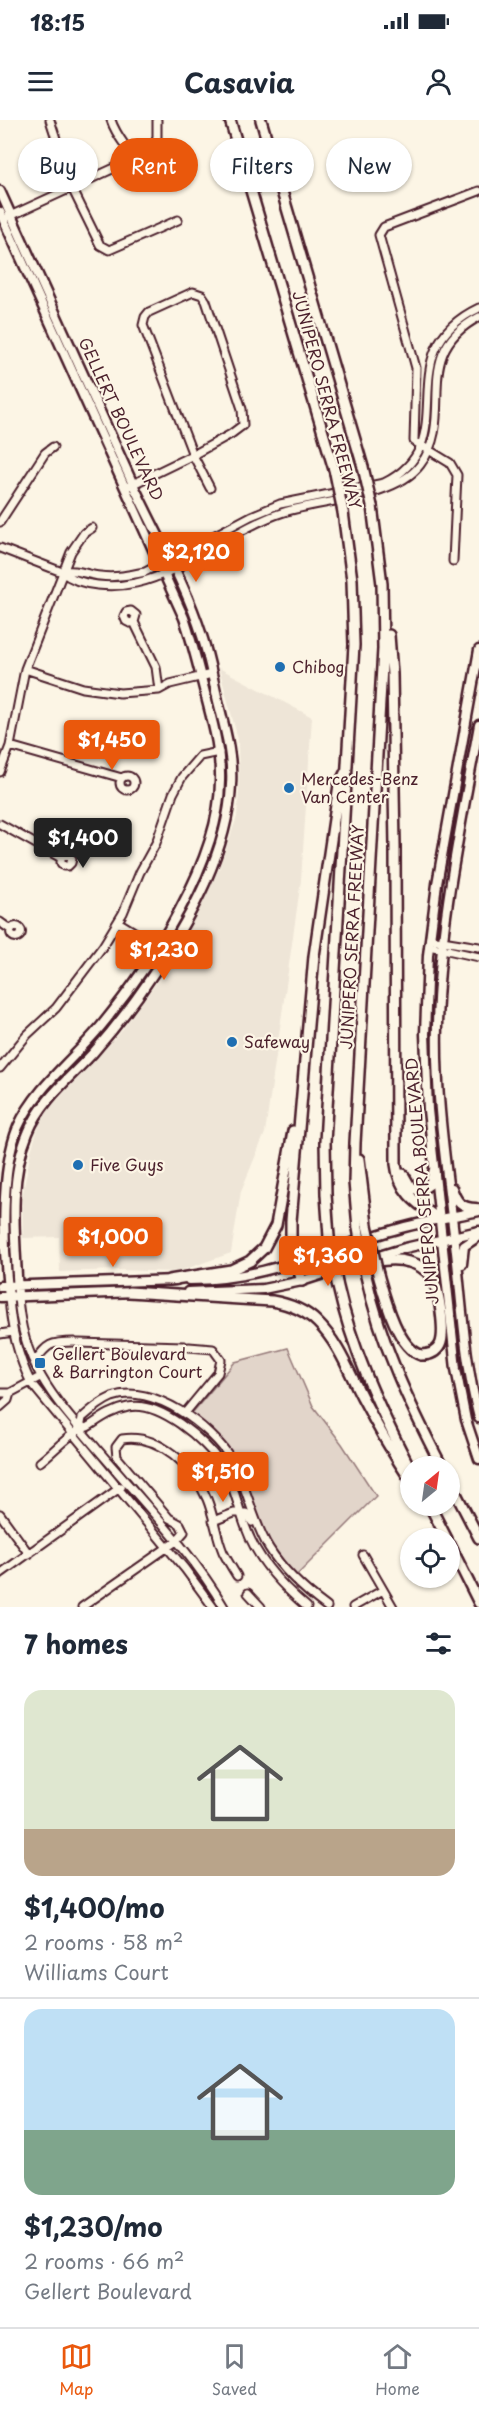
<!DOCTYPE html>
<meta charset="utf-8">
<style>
body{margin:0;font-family:"Playpen Sans",sans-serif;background:#f6f6f7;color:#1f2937;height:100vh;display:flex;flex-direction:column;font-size:22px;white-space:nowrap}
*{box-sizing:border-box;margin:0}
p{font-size:20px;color:#747a83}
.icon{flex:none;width:33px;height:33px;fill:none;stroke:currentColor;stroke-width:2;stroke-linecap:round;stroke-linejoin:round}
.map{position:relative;height:1487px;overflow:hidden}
.drawer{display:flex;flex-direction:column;background:#fff;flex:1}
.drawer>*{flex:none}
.guide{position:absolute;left:18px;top:18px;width:444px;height:54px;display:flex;gap:12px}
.needle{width:39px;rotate:29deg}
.controls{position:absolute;left:400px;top:1336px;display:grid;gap:12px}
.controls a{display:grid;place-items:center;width:60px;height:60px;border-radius:50%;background:#fff;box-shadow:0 2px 4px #0004;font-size:30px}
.price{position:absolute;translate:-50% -51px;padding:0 14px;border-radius:6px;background:#ea580c;color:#fff;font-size:20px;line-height:39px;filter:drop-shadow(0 2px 3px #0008)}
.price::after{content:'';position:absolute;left:50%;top:36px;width:18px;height:14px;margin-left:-9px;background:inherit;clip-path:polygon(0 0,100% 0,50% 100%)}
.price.selected{background:#222;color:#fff}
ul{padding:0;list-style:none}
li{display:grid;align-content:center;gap:12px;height:318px;padding:0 24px}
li+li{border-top:2px solid #e0e1e3}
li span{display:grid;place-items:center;height:186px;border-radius:18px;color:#555}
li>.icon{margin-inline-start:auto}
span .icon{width:108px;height:108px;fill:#fffc;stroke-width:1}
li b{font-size:26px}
h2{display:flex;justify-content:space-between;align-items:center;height:72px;padding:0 24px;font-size:26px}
.pill{padding:0 21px;border-radius:27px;background:#fff;box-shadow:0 2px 4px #0004;font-size:21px;line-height:54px}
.pill.selected{background:#ea580c;color:#fff}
.status{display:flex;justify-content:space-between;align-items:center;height:42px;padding:0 30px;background:#fff;direction:ltr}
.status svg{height:16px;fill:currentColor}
header{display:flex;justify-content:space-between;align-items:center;height:78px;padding:0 24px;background:#fff;font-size:27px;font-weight:700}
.tab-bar{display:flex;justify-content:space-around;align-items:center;height:84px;border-top:2px solid #e0e1e3;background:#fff;font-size:16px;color:#747a83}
.tab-bar a{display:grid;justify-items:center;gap:3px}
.tab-bar .selected{color:#ea580c}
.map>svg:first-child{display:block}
</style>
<div class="status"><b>18:15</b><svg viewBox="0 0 49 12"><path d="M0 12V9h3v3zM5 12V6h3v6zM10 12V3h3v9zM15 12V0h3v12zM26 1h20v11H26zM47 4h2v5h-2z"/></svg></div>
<header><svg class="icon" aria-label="menu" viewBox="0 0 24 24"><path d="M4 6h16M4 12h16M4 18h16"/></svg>Casavia<svg class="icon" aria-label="person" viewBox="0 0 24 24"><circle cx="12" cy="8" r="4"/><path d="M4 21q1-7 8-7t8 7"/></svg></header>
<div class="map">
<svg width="479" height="1487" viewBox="0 0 479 1487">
<rect width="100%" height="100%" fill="#fcf5e5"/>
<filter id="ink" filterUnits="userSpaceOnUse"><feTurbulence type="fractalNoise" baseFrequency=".0167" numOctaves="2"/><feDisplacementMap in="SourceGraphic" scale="12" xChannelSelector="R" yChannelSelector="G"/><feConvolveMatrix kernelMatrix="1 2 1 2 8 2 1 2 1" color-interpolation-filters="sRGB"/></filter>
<g filter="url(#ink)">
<path fill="#eee5d7" d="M219,548l93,49 -11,163 -36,253 -24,58 -10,62 -54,19 -60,-2 -57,2 -1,-35 -36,1 -1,-41 9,-46 8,-26 8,-14 73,-78 42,-58 57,-106 18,-52 2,-27 -1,-51z"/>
<path fill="#e2d5ca" stroke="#967a7a" stroke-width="1.5" d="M288,1228l25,58 29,38 34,52 -85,85c-16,-18 -30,-40 -39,-62 -7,-16 -11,-33 -19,-48 -11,-20 -29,-37 -45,-53l47,-56z"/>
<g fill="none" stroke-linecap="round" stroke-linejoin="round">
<defs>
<path id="minor" d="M50,0l22,68 28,57 9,5 69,-30
M111,0c5,16 15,25 23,39
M8,97l126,-58 20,-12 3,-10v-17
M193,172l9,3 4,6 36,108 1,16 -12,9 -38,21 -50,-130 2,-8 4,-5z
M129,366l64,-31 17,33
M0,402l45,-69 8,-6
M0,428l62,24c18,15 52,16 74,11 50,-11 97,-55 148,-71 39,-12 111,-14 136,-47 38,-50 -12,-111 59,-148
M453,441l4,-86 -7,-12 -36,-22 2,-73 -37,-133 5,-8 95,-36
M62,452c13,-4 25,3 38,4 15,2 30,-1 45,-4l106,-56 29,-12 104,-21c85,-42 0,-130 95,-175
M134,502l-4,1 -4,-2 -2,-5 2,-4 5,-1 5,4 -2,7 22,45 3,23
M25,549l58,19 37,5 39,-3 11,-6 42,-10
M10,626l112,32
M0,652l10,-26 15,-77 46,-117 13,-19 8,-5
M120 663a7 7 0 1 1 14 0a7 7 0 1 1-14 0Z
M0,704l61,34v5l3,3h4l3,-3 1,-4 -3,-3 -5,-1 -3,3
M0,802l11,8
M118,802l49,30
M10.5 812a5.5 5.5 0 1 1 11 0a5.5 5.5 0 1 1-11 0Z
M430,819l49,8
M429,826l50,11
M0,948l27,-33 29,-27 47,-62 20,-33 17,-41 16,-29 17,-49 9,-17 18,-21 19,-4
M18,1176c4,69 37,104 80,154 41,48 95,103 126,157
M9,1177c2,31 8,58 22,86l154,186 28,38
M0,1214l13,-2
M78,1223l106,3
M34,1242c14,-18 15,-20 40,-20
M0,1273h10l30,-16
M0,1287l8,-7 2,-7
M185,1293l33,-40 3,-13 -8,-11 -24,-2
M80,1309l2,-11c9,-8 18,-16 30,-21 40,-15 100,30 119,62 17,28 21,62 38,89 15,24 35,42 58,59
M40,1342c13,-10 25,-24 39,-32 4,-2 8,-2 12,-5 12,-8 22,-15 37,-18 31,-7 77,33 93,57 13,19 17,44 25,64 11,31 36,58 61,79
M0,1394l29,40
M213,1401l21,-8h12l6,9
M363,1435l30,52
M0,1454l121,-87
M248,1473l13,14
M82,1487l93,-65 9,-10 -4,-8 -11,-6 -52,-61 -1,-10 6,-8c37,-6 71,27 85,60 7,17 9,36 16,53 4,8 9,16 14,24
M353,1487l30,-17"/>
<path id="major" d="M0,71c44,96 87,193 131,289 24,52 54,102 71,156 7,21 11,43 16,65 7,28 15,55 13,84 -3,66 -40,131 -75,185 -19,29 -40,57 -63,83 -23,25 -52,47 -65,80 -21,50 -12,110 -10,163
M0,92l184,406c9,26 15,52 22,79 7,27 15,55 14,84 0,80 -69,184 -119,245 -27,33 -65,61 -83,101 -18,44 -15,122 -9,170
M479,530l-42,234 -9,71 -3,79 3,76 28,259 10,51 13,39
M479,605c-18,100 -40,200 -42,301 -2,76 11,150 19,226 6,55 9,112 23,166
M452,1068c4,13 9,20 24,20
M369,1139l36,-11 74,-17
M462,1144l2,-18 15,-10
M189,1160c78,0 132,-30 205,-50 27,-8 57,-13 85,-19
M0,1166l176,-6
M188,1172l75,-3 39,-8 49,-16
M0,1177l136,-5"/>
<path id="highway" d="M230,0l105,353
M261,0l102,347
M389,515l3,39 3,172 1,318c3,29 22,40 44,56
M359,1039l8,66
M403,1054l8,14 10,2 10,-7 3,-12
M358,1108l-4,-46 1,-39 28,-494 -1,-65 -10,-78
M329,1117l-3,-43 -1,-52 29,-497 -2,-65 -9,-68
M345,1147c20,-3 44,-11 64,-5 9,2 17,8 23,15 7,12 14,56 8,68 -4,8 -11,10 -19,10 -24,-7 -37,-60 -43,-81
M366,1156c15,69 44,129 76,191
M169,1160l62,-10 19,-9 14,-13 12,-23 17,-94
M302,1161l-11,-34v-26l23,-265 25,-171 7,-14
M337,1163c15,67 43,127 74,187
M129,1172l143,9c17,3 33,9 45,21 21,20 32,50 45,75 15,29 31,57 49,84
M450,1362l29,56
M430,1386l17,33
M450,1425l29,58"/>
</defs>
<use href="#minor" stroke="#4a1f2b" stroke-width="11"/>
<use href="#major" stroke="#4a1f2b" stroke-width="13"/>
<use href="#highway" stroke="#4a1f2b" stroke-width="14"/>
<use href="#minor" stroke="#fcf5e5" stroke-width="7"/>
<use href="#major" stroke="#fcf5e5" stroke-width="8"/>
<use href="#highway" stroke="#fcf5e5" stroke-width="9"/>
<defs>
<path id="highway-bridge" d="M363,347l9,39
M335,353l8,39
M367,1105l11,49
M358,1108l8,48
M329,1117l8,46"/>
</defs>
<use href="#highway-bridge" stroke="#4a1f2b" stroke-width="14" stroke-linecap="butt"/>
<use href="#highway-bridge" stroke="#fcf5e5" stroke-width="9"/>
</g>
</g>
<g fill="#1f6fb2" stroke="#fcf5e5" stroke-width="2">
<circle cx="280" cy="547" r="6"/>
<circle cx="289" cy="668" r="6"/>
<circle cx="232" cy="922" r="6"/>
<circle cx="78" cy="1045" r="6"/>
<rect x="34" y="1237" width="12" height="12" rx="3"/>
</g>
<g text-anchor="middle" stroke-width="4.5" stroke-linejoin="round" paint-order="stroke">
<g font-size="16" fill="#4a1f2b" stroke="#fcf5e5">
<text transform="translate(327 280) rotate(75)" y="6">JUNIPERO SERRA FREEWAY</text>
<text transform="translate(121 299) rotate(65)" y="6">GELLERT BOULEVARD</text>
<text transform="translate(352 817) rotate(-87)" y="6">JUNIPERO SERRA FREEWAY</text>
<text transform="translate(422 1061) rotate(-95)" y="6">JUNIPERO SERRA BOULEVARD</text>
</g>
<g font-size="16" fill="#4a1f2b" stroke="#fcf5e5" text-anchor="start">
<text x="292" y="553">Chibog</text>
<text x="301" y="665">Mercedes-Benz<tspan x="301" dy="18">Van Center</tspan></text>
<text x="244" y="928">Safeway</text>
<text x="90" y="1051">Five Guys</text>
<text x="52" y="1240">Gellert Boulevard<tspan x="52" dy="18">&amp; Barrington Court</tspan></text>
</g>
</g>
</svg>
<div class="controls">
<a><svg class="needle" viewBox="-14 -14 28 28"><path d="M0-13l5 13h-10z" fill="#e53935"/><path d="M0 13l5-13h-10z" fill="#747a83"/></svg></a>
<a><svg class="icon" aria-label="locate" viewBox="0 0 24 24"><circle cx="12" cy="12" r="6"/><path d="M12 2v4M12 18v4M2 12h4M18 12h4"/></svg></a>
</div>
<b class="price" style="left:196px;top:463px">$2,120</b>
<b class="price" style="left:112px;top:651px">$1,450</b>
<b class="price selected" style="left:83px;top:749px">$1,400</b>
<b class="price" style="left:164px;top:861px">$1,230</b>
<b class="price" style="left:113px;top:1148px">$1,000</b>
<b class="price" style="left:328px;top:1167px">$1,360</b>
<b class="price" style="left:223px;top:1383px">$1,510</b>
<div class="guide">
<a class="pill">Buy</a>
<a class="pill selected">Rent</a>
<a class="pill">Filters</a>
<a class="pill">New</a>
</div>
</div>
<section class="drawer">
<h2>7 homes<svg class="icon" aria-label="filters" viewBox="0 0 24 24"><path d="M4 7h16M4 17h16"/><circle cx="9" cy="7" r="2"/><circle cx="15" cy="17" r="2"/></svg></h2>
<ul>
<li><span style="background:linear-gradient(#dfe7d0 75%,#b9a48a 0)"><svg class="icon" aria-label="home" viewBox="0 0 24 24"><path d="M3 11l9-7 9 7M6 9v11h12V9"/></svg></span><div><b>$1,400/mo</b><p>2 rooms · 58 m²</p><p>Williams Court</p></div></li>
<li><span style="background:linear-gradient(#bfe0f5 65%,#7fa58c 0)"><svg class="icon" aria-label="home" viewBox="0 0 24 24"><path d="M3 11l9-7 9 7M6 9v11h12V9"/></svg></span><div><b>$1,230/mo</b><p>2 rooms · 66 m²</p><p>Gellert Boulevard</p></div></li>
</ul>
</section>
<nav class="tab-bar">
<a class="selected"><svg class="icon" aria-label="map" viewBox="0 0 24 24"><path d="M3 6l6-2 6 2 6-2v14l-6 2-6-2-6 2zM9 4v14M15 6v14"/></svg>Map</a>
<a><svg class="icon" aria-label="saved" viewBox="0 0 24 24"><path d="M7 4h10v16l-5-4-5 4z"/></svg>Saved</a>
<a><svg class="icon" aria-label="home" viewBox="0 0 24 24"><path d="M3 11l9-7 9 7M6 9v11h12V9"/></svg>Home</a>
</nav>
